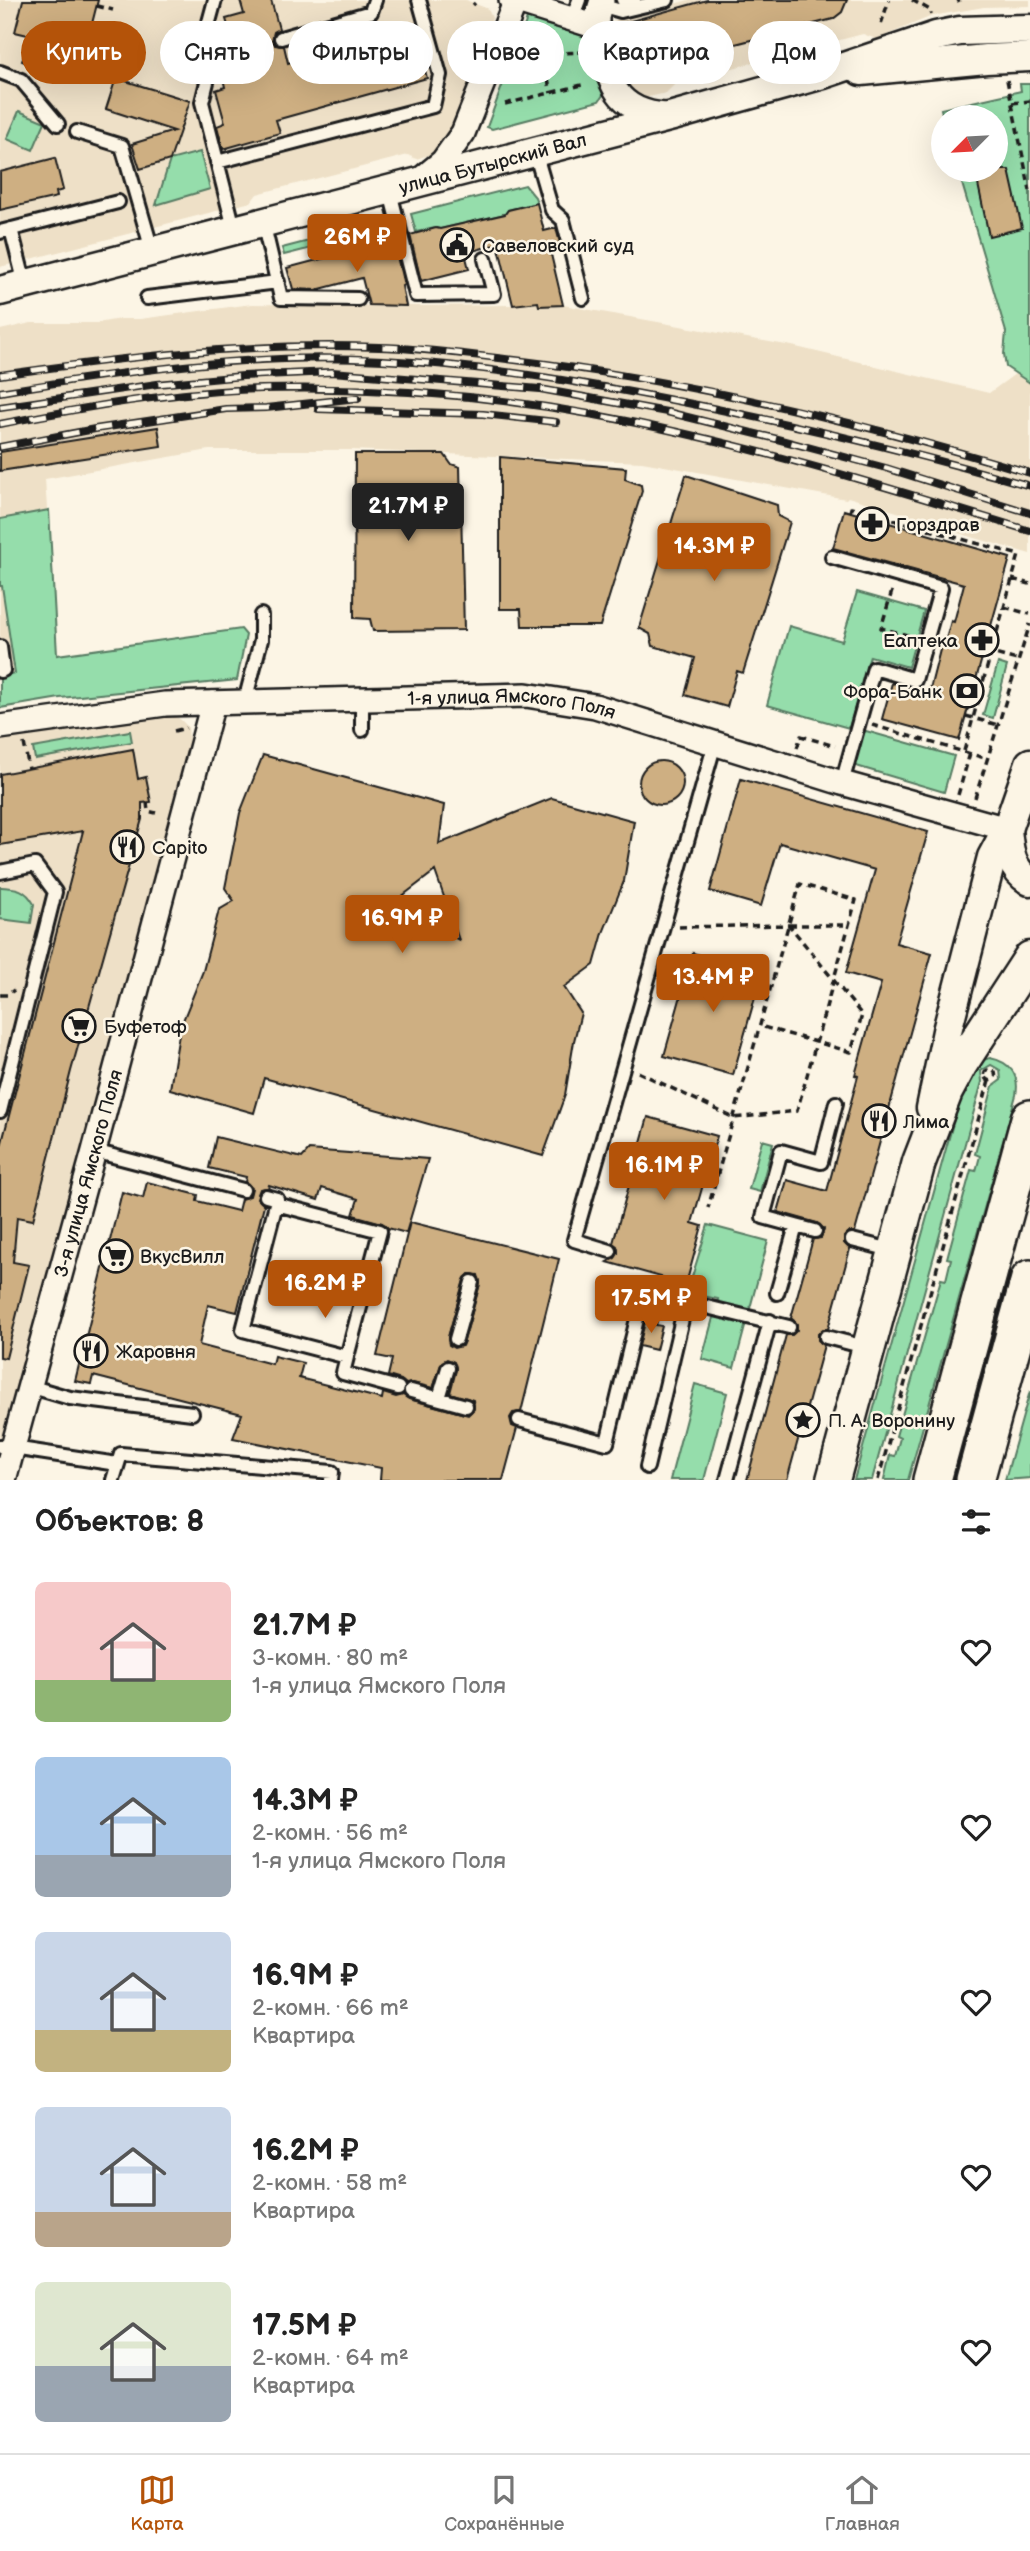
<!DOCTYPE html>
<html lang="ru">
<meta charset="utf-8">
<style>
body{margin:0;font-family:"Balsamiq Sans",sans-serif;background:#f6f6f6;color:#222;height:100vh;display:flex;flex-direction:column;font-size:26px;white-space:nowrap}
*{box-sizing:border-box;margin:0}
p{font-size:23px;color:#767676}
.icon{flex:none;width:38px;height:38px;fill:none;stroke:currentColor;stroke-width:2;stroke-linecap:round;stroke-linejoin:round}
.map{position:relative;height:1480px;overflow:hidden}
.panel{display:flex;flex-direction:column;background:#fff;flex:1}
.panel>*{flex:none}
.guide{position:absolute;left:21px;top:21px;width:989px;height:63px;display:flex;gap:14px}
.needle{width:46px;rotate:246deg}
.tools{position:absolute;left:931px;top:105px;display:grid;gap:14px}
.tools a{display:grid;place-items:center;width:77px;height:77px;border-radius:50%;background:#fff;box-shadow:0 7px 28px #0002;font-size:35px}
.price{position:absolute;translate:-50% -60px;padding:0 16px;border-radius:7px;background:#b45309;color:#fff;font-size:23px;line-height:46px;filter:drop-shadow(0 2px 4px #0008)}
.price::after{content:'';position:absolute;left:50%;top:42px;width:21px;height:16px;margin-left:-10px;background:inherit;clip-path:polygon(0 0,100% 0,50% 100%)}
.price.active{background:#222;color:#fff}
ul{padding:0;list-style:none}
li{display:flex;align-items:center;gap:21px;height:175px;padding:0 35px}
li span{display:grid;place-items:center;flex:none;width:196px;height:140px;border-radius:10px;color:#555}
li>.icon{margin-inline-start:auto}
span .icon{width:84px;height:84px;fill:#fffc;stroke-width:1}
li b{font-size:30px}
h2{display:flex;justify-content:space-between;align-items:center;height:84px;padding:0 35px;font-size:30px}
.pill{padding:0 24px;border-radius:32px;background:#fff;box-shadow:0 7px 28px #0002;font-size:24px;line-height:63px}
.pill.active{background:#b45309;color:#fff}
.tabs{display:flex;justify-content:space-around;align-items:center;height:98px;border-top:2px solid #e0e0e0;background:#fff;font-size:19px;color:#767676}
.tabs a{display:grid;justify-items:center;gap:4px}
.tabs .active{color:#b45309}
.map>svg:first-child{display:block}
</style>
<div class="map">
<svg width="1030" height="1480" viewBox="0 0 1030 1480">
<rect width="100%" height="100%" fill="#fcf5e5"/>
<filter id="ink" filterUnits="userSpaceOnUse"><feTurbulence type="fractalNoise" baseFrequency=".0143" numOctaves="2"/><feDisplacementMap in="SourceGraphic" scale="14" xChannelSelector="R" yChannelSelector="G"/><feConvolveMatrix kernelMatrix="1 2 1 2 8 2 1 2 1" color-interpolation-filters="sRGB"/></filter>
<g filter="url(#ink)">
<path fill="#eee0c7" d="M0,0h466l22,9 4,9 -25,86 -26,47 -25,8 -8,-4 -151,39 -6,8 -251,65z
M689,0h341v6l-46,1 -52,9 -50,21 -6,2 -13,-5 -187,49 -10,10 -26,6 -13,-9 -17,-59 1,-6 6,-6z
M538,302l2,4 23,-1 229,41 197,47 26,-19 15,9v171l-120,-35v-3l-62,-19 -2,2 -204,-37 -291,-12h-142l-164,29 15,219 -60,10v-378l31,-7h66l23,-4h20l112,-15 154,2 107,-1z
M170,714l10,5 8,8 2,20 -190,705v-715z"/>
<path fill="#95ddab" stroke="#587c64" stroke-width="2" d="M528,16l64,20 3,29 8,30 -4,6 -107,28 -5,-2z
M1020,84h10v299l-24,-16 -2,-13 2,-22 -48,-162h38v-53l-53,1 -2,-9 80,-18z
M19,111l26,11 -12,28 -26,-11z
M200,152l10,37 -54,16 14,-45z
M525,185l10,12 2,6 -29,7 -3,4 -65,15 -5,-1 -19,4 -5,-18z
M386,221l1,8 -103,26 -2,-7z
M49,510l8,145 184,-26 5,6 -9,45 -177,18 -60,10v-32l15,-3 -13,-87h-2v-67z
M857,592l67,19 -16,56 -38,-11 -21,72 -82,-23 22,-79 53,15z
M998,663l9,3 -14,52 -10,-3z
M130,731l2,11 -97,17 -2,-11z
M866,731l88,25 -10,36 -91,-27 9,-31z
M0,887c17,1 25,1 34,17l-3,19 -31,-4z
M990,1058c20,4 30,17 26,37l-108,385h-24l6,-25 5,1 5,-18 -4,-2 45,-157 5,1 5,-21 -4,-1 24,-88 5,1 4,-15 -5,-2 18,-68 8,-6 -1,-10 -9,-5 -10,6 1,11 -110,398h-18l113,-407 9,-11z
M762,1140l11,3 -13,49 -11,-3z
M708,1225l60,16 -34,127 -32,-9 16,-60 -31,-6z
M695,1384l32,9 -23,87h-34z
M1030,1391v87l-25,2z"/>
<path fill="#ceaf82" stroke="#1c1c1c" stroke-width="2" fill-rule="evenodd" d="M23,0h75l-17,67 4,2 -5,15 -58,-23 10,-25 -17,-4z
M240,0h31l8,29 -5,3 -2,8 3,5 9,1 4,17 46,-13 -3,-10 65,-17 2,10 16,-5 13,50 -151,42 4,13 -57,16 -6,-23 8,-3 -9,-33 9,-3 -5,-22 19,-6 5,-5 -2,-9 -9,-2 -7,-24 18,-5z
M707,0h140l-5,12 -9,7 -199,51 -9,-3 -11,-35 2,-7z
M116,78l74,23 -20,59 -30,9 -8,-25 42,-13 -68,-22z
M55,158l8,32 -7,2 1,5 -57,13v-38z
M975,170h34l13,58 -33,8z
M537,203l7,28 12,-3 4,15 -11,3 14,59 -24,1 -1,-4 -25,3 -15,-61 -33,9 4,16 -48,12 -11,-46 26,-7 4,1 65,-15 3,-4z
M393,240l11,45 -2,1 4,20 -37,-1 -7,-27 -46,12 -23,-1 -6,-21z
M158,427l3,19 -161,25v-19z
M355,454h89l7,10 9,3 4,163 -91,1 -3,-12 -16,-1z
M500,457l126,11 -1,11 16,6 1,6 -42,135h-78l-1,-17h-21z
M686,475l91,30 1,11 12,6 -47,151 -6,-2 -10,36 -42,-12 10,-37 -42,-12 -3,-12 -11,-6z
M844,510l166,48 -51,182 -77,-21 10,-36 37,10 14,-55 3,1 5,-18 3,1 10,-38 -131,-36z
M133,749l5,30 8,-2 5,25 -9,1v16l-71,252 -38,149 -16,-3 -4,45 16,3 -23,93 -6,-1v-207l83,-319 -83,14v-71z
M263,755l181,50 -5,39 113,-46 82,23 -10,60 -21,52 -9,32 -30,22 17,26 -7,28 -9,54 -22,61 -279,-78 -10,35 -84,-24 10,-61 23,-57 16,-61 15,-9 -9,-13 15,-75zM435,871l24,69 -66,-37z
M639 783a22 22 0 1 1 44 0a22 22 0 1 1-44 0Z
M741,779l187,53 -32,111 36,10 -77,279h-6l-5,5v6l6,6 -22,80h-5l-5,5v6l6,5 -37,135h-40l39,-145h6l5,-5v-6l-6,-6 22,-79 8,-1 3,-9 -7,-6 -39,-11 9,-32 40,11 31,-115 -3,-1 26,-92 -35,-10 29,-103 -95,-27 -19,63 -51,-15z
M693,953l69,20 -29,102 -69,-19z
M648,1117l69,19 -25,87 10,3 -16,58 -79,-22 8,-4 3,-5 -1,-7 -4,-3z
M216,1137l86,21 7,-8 119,9 -22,74 -18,-5 -6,-5 -29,-8 5,-16 -36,-11 -4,12 -49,-15 -1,3 -8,1 -3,9 7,7 -27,107 -29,-7 -9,40 73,19 2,-8 29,7 -4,15 83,21 1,-6 13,4 7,-2 6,4 59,16 6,-6 -1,-9 -23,-7 6,-23 -2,-8 -7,-3 -5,3 -9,26 -20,-5 -7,1 -5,-4 -13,-4 4,-17 -15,-3 33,-134 149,37 -38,153 -8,1 -3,5 2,8 5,2 -14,52h-123l1,-12 -148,-30 9,-24 -149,-38 -2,8 -16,-3 47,-189 21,6 4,-16 51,13 -1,6 41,10 3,-12 9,-3 2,-8 -7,-6 1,-5 -37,-9zM469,1274l9,1 2,9 -16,57 -2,5 -8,2 -5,-3 -1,-8 16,-57z
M646,1318l11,3 -1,4 6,1 -6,24 -17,-4z"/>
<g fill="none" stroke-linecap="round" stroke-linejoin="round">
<defs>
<path id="service" d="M623,0h11
M600,5l21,6 46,-11
M572,19l7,-19
M209,22l6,-22
M281,38l90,-26 4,-12
M0,72l21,8 37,44
M77,132l45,14 30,104
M535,152l17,58 11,10 20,78
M217,162l216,-56 7,-31 -21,-75
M389,188l27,107 78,-1 -9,-35
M263,222l18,76 77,1
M234,228l-32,-126 11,-44 23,-7
M11,229l14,55
M0,232l118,-30
M147,298l131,-16
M832,557l109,31 -26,92 -41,-12 -32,115
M0,647l3,23 -3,1
M362,700v30
M245,701l16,-61v-25
M0,872l35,-7 20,27 -55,219
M94,1151l149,39
M266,1196l11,3 -1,5 -33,126 104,27 33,-126 -104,-27
M796,1226l-33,-9 18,-66 40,11 15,-59
M852,1240l43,11
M610,1251l-36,-11 141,-497
M777,1293l19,-67 19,5
M826,1337l43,11
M456,1339l16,-57
M347,1357l-4,16 55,15
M29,1386l41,12 122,15
M411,1391l55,15
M439,1398l9,-30
M519,1420l88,23 36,-149 43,8 103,25
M0,1446l117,18
M647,1467l39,-165
M113,1480l8,-26 211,18 -1,8
M727,1480l43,-159"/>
<g id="minor">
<path d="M511,0l86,27"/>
<path d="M602,0l-5,17v10c10,46 13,85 69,88"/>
<path d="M420,180l23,-19 20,-28 53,-133"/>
<path id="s1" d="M0,727l165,-23 361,-9 69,11 247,77 165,46"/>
<path id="s2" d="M4,1480l90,-329 119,-448"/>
</g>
<g id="tertiary">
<path d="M861,71l125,-12 44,-2"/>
<path id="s3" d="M0,291l673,-175 150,-42 113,-38 24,-5 70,-2"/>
<path d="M1007,829c2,21 3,40 23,52"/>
<path d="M931,1108l16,-77 45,-174 15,-28 23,-66"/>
</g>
<path id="secondary" d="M833,1480l86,-318 27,-70 15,-28 69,-106"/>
<path id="primary" d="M932,1480l98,-361
M975,1480l55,-201"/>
</defs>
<use href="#service" stroke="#1c1c1c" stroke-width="18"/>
<use href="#minor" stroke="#1c1c1c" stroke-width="28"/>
<use href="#tertiary" stroke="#1c1c1c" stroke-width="33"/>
<use href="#secondary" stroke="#1c1c1c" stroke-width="37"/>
<use href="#primary" stroke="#1c1c1c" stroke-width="42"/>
<path stroke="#1c1c1c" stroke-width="3.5" stroke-dasharray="7 5" stroke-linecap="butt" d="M912,0l18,10 1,5
M958,0l1,2
M473,5l2,-2
M97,6l16,4
M881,24l8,-24
M540,44l11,49
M521,47l19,-4 21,10 22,-1
M1007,80l23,111
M1012,103l18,-2
M505,104l81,-20
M850,512l1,-4 168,47 -28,98
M1012,579l18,5
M892,591l-11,37 30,8
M1004,607l26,7
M988,636l8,1
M966,716l32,9
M872,725l116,34
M174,731l12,-3
M24,743l5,26
M797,748l4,-12 34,10
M964,751l27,-98 26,7
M958,795l12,-42
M975,798l55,-174
M147,802l1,9 8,2
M789,925h60
M679,927l110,-2 73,90 -11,37 -91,-26
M0,995h7l7,-5
M984.5 1075a5.5 5.5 0 1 1 11 0a5.5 5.5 0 1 1-11 0Z
M638,1072l96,46 63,-7 59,-211 -56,-16 -92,324
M878,1480l111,-399"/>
<use href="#service" stroke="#fcf5e5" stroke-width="12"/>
<use href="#minor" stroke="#fcf5e5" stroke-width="23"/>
<use href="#tertiary" stroke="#fcf5e5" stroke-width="28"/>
<use href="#secondary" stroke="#fcf5e5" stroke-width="32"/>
<use href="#primary" stroke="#fcf5e5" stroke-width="37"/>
<defs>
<path id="rail" d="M0,375c125,-18 252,-33 379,-28 45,1 91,8 136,13 175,21 346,62 515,113
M0,392c126,-21 256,-40 383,-32 109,6 217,25 324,47 108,22 217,48 323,79
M0,407l157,-23 86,-8 89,-4 208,17 127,23 110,27 109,29 144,45
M318,409l165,5 73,8
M0,424c86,-17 175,-33 262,-35 111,-3 223,6 333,26 147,27 292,72 435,116
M0,447l95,-18 131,-20 40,-1 92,-10"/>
</defs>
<use href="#rail" stroke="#1c1c1c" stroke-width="8"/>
<use href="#rail" stroke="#fcf5e5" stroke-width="5" stroke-dasharray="16" stroke-linecap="butt"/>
</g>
</g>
<defs>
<symbol id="civic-ring" viewBox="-11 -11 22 22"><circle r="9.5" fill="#fcf5e5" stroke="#1c1c1c" stroke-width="1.5"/><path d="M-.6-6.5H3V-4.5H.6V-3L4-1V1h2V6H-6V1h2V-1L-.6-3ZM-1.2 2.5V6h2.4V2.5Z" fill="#1c1c1c"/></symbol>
<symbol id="pharmacy-ring" viewBox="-11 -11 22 22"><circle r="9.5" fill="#fcf5e5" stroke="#1c1c1c" stroke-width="1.5"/><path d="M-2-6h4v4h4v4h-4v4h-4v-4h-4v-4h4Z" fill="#1c1c1c"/></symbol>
<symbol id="bank-ring" viewBox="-11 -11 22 22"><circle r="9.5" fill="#fcf5e5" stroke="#1c1c1c" stroke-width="1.5"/><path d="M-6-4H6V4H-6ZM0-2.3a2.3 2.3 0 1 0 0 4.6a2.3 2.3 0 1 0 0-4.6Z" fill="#1c1c1c"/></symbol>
<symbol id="restaurant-ring" viewBox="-11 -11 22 22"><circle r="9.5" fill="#fcf5e5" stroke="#1c1c1c" stroke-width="1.5"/><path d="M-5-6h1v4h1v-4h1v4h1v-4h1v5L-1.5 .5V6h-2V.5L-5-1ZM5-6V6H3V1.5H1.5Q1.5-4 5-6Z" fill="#1c1c1c"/></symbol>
<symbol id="supermarket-ring" viewBox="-11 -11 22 22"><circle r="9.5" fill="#fcf5e5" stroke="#1c1c1c" stroke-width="1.5"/><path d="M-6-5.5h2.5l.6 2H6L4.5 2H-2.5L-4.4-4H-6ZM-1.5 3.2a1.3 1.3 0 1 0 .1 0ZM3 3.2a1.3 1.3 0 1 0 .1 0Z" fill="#1c1c1c"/></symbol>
<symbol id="sight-ring" viewBox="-11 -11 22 22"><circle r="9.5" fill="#fcf5e5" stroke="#1c1c1c" stroke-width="1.5"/><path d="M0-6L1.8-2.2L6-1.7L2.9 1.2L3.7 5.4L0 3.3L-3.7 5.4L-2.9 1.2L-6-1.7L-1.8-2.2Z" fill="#1c1c1c"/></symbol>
</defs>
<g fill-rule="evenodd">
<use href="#civic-ring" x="438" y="226" width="38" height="38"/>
<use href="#pharmacy-ring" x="853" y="505" width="38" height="38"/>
<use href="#pharmacy-ring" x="963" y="621" width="38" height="38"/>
<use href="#bank-ring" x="948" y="672" width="38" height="38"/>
<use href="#restaurant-ring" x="108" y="828" width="38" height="38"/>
<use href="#supermarket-ring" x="60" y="1007" width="38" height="38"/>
<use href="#restaurant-ring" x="860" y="1102" width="38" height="38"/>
<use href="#supermarket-ring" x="97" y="1237" width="38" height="38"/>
<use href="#restaurant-ring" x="72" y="1332" width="38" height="38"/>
<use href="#sight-ring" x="784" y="1401" width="38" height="38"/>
</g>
<g text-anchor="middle" stroke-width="5" stroke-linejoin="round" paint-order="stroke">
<g font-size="19" fill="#1c1c1c" stroke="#fcf5e5">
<text dy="7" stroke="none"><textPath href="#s3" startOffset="509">улица Бутырский Вал</textPath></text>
<text dy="7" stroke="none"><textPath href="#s1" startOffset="514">1-я улица Ямского Поля</textPath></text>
<text dy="7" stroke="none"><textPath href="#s2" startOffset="318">3-я улица Ямского Поля</textPath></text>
</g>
<g font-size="19" fill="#1c1c1c" stroke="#fcf5e5" text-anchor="start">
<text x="482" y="252">Савеловский cуд</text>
<text x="896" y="531">Горздрав</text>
<text x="958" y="647" text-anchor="end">Еаптека</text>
<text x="942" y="698" text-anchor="end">Фора-Банк</text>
<text x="152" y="854">Capito</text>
<text x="104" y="1033">Буфетоф</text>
<text x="903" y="1128">Лима</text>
<text x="140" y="1263">ВкусВилл</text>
<text x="116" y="1358">Жаровня</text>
<text x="828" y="1427">П. А. Воронину</text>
</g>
</g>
</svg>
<div class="tools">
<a><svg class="needle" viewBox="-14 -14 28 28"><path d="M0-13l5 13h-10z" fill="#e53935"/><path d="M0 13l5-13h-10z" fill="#767676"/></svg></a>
</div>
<b class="price" style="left:357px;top:274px">26M ₽</b>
<b class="price active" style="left:408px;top:543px">21.7M ₽</b>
<b class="price" style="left:714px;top:583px">14.3M ₽</b>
<b class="price" style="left:402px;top:955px">16.9M ₽</b>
<b class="price" style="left:713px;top:1014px">13.4M ₽</b>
<b class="price" style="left:664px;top:1202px">16.1M ₽</b>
<b class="price" style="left:325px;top:1320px">16.2M ₽</b>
<b class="price" style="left:651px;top:1335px">17.5M ₽</b>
<div class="guide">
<a class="pill active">Купить</a>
<a class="pill">Снять</a>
<a class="pill">Фильтры</a>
<a class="pill">Новое</a>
<a class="pill">Квартира</a>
<a class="pill">Дом</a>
</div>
</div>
<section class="panel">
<h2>Объектов: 8<svg class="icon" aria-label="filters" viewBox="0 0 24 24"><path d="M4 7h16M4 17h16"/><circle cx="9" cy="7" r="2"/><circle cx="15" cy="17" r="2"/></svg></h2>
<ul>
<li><span style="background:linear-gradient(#f6c9c9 70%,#8fb573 0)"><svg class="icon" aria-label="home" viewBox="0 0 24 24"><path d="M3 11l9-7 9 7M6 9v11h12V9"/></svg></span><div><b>21.7M ₽</b><p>3-комн. · 80 m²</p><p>1-я улица Ямского Поля</p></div><svg class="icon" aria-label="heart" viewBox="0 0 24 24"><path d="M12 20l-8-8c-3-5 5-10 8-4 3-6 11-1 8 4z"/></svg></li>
<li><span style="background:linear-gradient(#a9c7e8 70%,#9aa5b1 0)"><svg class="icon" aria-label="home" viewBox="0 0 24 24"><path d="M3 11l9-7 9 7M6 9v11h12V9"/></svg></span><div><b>14.3M ₽</b><p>2-комн. · 56 m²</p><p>1-я улица Ямского Поля</p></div><svg class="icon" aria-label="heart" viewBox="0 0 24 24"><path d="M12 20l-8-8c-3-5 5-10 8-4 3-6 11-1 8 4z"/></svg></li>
<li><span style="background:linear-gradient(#c9d6e8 70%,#c2b280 0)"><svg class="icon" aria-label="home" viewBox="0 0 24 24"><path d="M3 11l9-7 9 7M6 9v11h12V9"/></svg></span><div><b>16.9M ₽</b><p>2-комн. · 66 m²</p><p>Квартира</p></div><svg class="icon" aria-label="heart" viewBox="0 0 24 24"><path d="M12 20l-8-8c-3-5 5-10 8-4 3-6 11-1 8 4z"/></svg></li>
<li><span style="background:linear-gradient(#c9d6e8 75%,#b9a48a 0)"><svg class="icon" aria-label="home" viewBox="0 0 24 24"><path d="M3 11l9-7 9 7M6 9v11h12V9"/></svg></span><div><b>16.2M ₽</b><p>2-комн. · 58 m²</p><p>Квартира</p></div><svg class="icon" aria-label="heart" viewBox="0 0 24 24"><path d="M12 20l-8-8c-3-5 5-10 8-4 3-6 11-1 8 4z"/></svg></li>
<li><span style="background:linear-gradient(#dfe7d0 60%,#9aa5b1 0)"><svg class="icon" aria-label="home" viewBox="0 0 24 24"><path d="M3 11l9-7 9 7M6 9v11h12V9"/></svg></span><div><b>17.5M ₽</b><p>2-комн. · 64 m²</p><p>Квартира</p></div><svg class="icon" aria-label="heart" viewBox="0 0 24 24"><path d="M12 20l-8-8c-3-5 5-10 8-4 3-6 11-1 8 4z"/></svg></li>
</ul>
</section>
<nav class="tabs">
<a class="active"><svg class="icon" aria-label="map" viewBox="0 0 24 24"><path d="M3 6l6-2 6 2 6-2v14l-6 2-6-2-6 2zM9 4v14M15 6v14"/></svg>Карта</a>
<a><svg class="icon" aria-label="saved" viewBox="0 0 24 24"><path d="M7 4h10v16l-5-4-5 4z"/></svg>Сохранённые</a>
<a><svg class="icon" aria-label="home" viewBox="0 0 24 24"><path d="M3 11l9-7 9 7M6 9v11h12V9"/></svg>Главная</a>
</nav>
